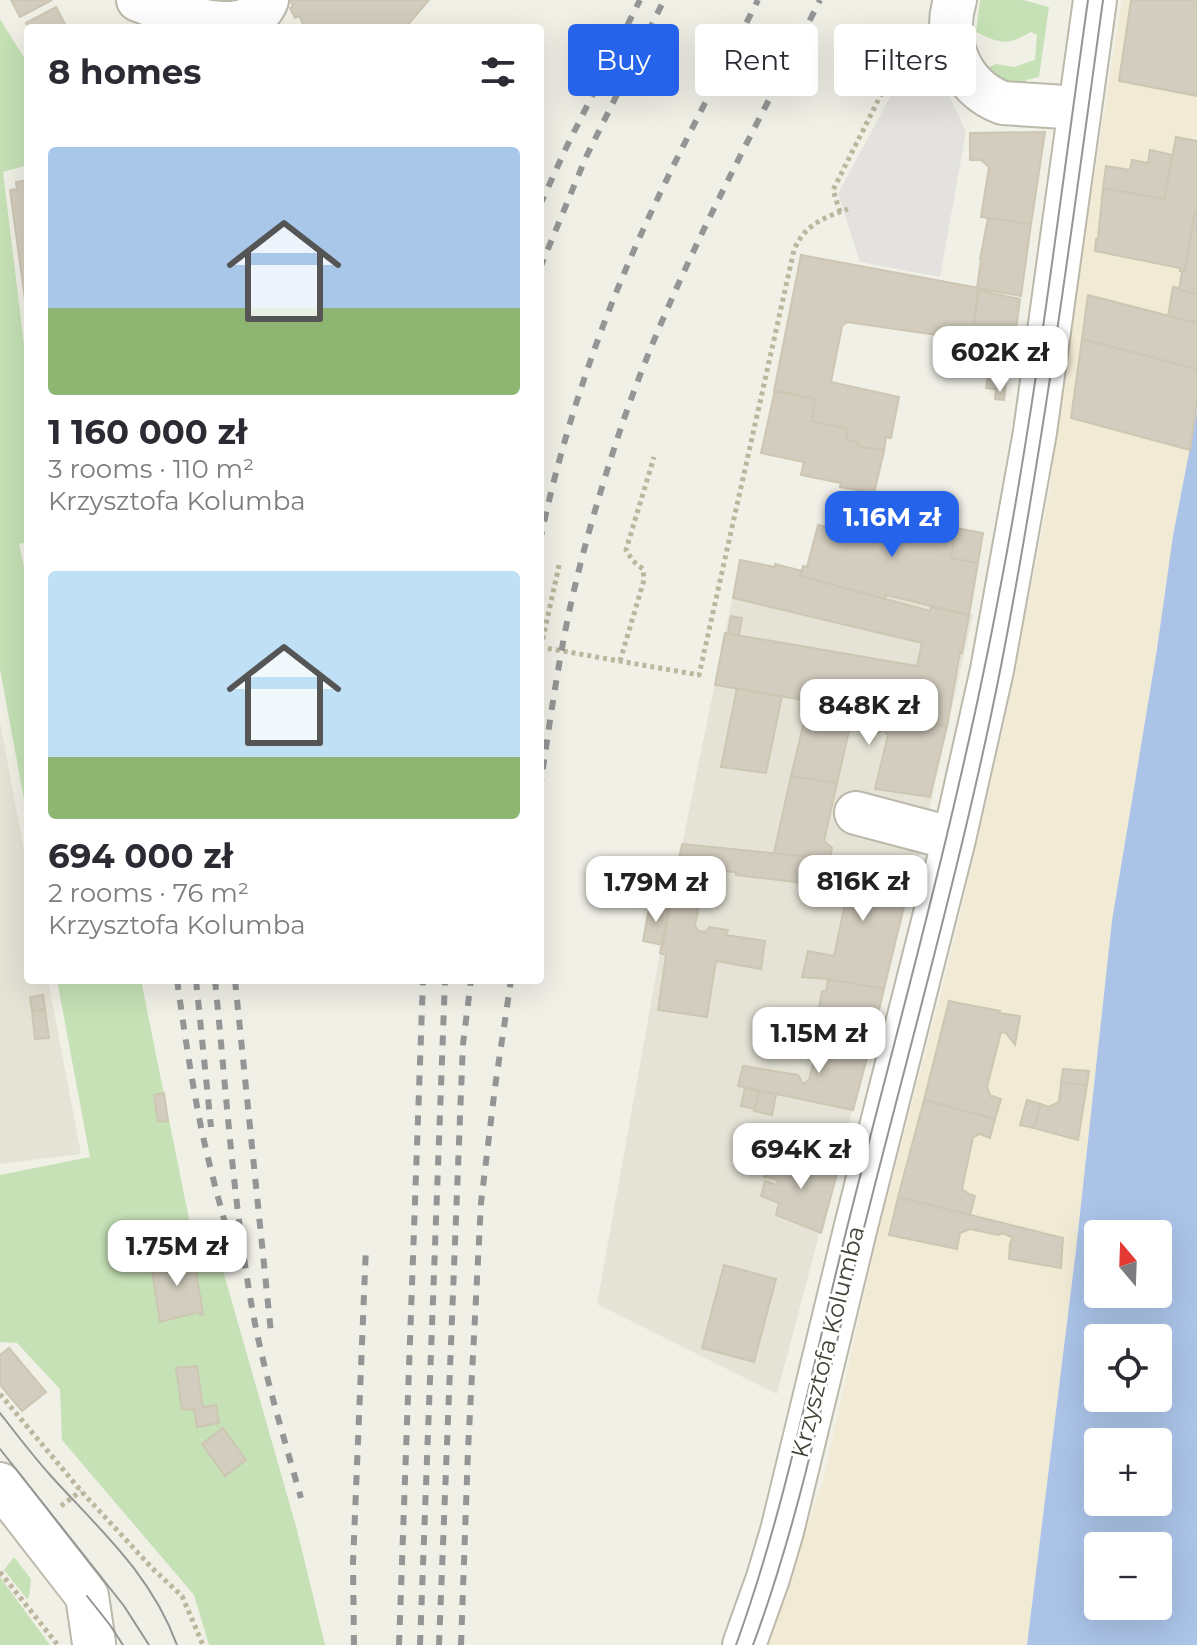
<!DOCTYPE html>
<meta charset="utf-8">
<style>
body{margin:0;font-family:Montserrat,sans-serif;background:#f2f2f3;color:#2b2b33;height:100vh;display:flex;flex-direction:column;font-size:30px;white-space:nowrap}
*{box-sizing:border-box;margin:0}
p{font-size:26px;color:#7c7c81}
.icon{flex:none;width:44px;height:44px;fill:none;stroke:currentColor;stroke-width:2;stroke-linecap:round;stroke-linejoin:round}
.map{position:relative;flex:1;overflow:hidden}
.details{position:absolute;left:24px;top:24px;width:520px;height:960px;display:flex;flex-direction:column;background:#fff;border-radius:8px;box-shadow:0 8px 32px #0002}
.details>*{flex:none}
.guide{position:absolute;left:568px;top:24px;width:508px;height:72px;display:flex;gap:16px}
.needle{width:52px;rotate:341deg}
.buttons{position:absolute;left:1084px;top:1220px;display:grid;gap:16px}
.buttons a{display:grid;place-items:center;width:88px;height:88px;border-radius:8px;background:#fff;box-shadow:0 8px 32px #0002;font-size:40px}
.price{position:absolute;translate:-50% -68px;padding:0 18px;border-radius:16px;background:#fff;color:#222;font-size:26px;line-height:52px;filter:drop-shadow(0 2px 4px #0008)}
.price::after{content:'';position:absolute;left:50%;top:48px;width:24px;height:18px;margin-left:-12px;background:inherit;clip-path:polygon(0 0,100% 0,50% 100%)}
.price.selected{background:#2563eb;color:#fff}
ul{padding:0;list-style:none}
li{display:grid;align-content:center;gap:16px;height:424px;padding:0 24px}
li span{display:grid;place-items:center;height:248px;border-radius:8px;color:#555}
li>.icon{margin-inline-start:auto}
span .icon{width:144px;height:144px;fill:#fffc;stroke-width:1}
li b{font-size:34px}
h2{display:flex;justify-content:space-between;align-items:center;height:96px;padding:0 24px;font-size:34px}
.tag{padding:0 28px;border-radius:8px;background:#fff;box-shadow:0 8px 32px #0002;font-size:28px;line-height:72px}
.tag.selected{background:#2563eb;color:#fff}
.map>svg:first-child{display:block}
</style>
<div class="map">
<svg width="1197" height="1645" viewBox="0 0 1197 1645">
<rect width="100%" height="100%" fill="#f1f0e7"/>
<path fill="#e5e3d6" d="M740,560l233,54 -57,254 -139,526 -180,-90 63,-351z
M0,722l28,150v108h20l33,174 -81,10z"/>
<path fill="#f1ead5" d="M1122,0h75v411l-24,125 -16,113 -45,271 -36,330 -49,395h-263l59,-163 54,-246 75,-285 56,-244 40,-207 36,-259z"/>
<path fill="#c5e1b5" d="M980,0h43l26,7 -10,70 -13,3 -1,8 -27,-9 -14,-10 12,-5 18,3 21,-7 2,-25 -6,-3c-26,14 -29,12 -55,0z
M0,19l28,45v101l-25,7 25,206v164l-9,2 9,42v235l-28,-152z
M57,980h84l54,269 21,-3 81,284 28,115h-116l-15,-50 -132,-155 -2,-51 -43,-46 -17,-1v-167l90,-18z
M14,1557l17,22 -2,18 -2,2 -23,-29z
M0,1577l50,68h-50z"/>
<path fill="#e3e2de" d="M922,37l44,95 -26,145 -80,-15 -22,-68z"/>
<path fill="#aac3e7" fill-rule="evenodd" d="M1197,411v1234h-170l49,-395 36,-329 45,-272 16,-113zM1098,1234h60v60h-60zM1098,1338h60v60h-60zM1098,1442h60v60h-60zM1098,1546h60v60h-60z"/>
<path fill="#d2cdbe" stroke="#ccc6b2" stroke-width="2" d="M11,0h41l-32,17z
M290,0h139l-24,28h-100l-6,-12 -4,2 -5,-10 3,-2z
M1131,0h66v96l-78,-15z
M56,7l11,21h-38l-3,-5z
M1045,132l-14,92 -50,-7 8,-50 -8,-7h-11v-27z
M1176,137l21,4v75l-3,-1 -9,57 -5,-1v-3l-85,-17 1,-12h2l5,-51 61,11z
M1150,150l23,5 -9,44 -61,-11 3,-22 24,4 2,-10 16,3z
M28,180v141l-18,-131 7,-1 -1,-7z
M1194,215l3,1v78l-18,-4 3,-18h3z
M988,218l43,6 -10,72 -44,-8 4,-28 -1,-1z
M801,255l178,33 -7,52 -125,-18 -5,4 -11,56 68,15 -8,41 -5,-1 -2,14 -26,-5v-4l-12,-3 2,-10 -36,-8 3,-22 -41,-8z
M1173,287l6,1v2l18,4v29l-29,-7z
M978,290l42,9 -6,46 -42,-5z
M1088,295l109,28v46l-115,-30z
M1082,339l115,30v33l-7,48 -119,-32z
M989,366l19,3 -3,21 -19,-2z
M996,389l9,1 -1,10 -9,-1z
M775,390l40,9 -3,22 36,8 -2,10 12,3v4l26,5 -10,42 -34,-6 1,-4 -40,-8 3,-13 -43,-9z
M837,503l119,25 -5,30 27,5 -9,52 -83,-20 -1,4 -85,-23 3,-10 4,1 11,-42 13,3z
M956,528l27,5 -5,30 -27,-5z
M740,560l35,7v-3l27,7 -2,5 130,35 1,-4 38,8 -7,38 -2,-1 -13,74 -96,-17v-5l-40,-7v4h-2l-94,-16 10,-52 192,33 5,-23 -189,-45z
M731,616l11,2 -3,17 -11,-2z
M737,688l45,8 -16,77 -45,-6z
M811,697l40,7v5l96,17 -17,71 -55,-8 13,-54 -6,-5 -3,3 -20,-3 -3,-6 -6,3 -13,56 -46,-7 18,-75h2z
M791,776l46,7 -13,58 8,7 -2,11 -56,-6z
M682,844l141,14 -3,27 -84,-10v-3l-14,-1 1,-3 -11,-1 -6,3 -1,7 6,1 -3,17 -7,-1 -6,32 4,5 7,1 3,-5 19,3 -2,5 39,6 -4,28 -45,-8 -9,56 -49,-7 8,-55 -6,-2z
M823,858l90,10 -29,121 -56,-10 -26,-2 6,-26 26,5 15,-71 3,-2 -4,-5 -3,1 -2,4 -8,-1 -1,4 -14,-1z
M650,902l20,4 -7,39 -20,-4z
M828,979l56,10 -13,54 -53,-10 4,-21h-4l4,-21 4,1z
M43,995l2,14 -13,2 -2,-14z
M949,1001l51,10 -1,2 21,3 -5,29 -9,-12 -5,-1 -14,55 4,10 2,-1 8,3 -6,20 -71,-19z
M45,1009l4,29 -14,1 -3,-28z
M821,1034l50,9 -18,67 -115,-24 5,-20 55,9 5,9 6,-4z
M1063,1069l26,2 -2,14 -26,-2z
M1061,1083l26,2 -9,55 -44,-12 7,-24 8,3 10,-5z
M745,1088l14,3 -4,18 -14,-3z
M759,1091l17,3 -4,21 -18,-4z
M164,1093l4,28 -10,1 -4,-27z
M924,1100l71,19 -5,19 -8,-3v-2l-9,4 -11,52 7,5 6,2 -5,19 -72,-18z
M1027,1100l14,4 -7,24 -14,-3z
M790,1157l48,13 -17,63 -45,-18 3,-12 -18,-7 4,-15 12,4 1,-5 -12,-3 4,-17 19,5z
M762,1158l8,2 -4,17h-2v-4l-5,-1z
M898,1197l165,41 -2,30 -52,-9 1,-16 3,-5 -10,-5 -5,2 -28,-6 -10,4 -3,16 -68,-14z
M193,1254l10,60 -3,1 -1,-3 -39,10 -9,-57z
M724,1265l52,14 -22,83 -52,-14z
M9,1348l37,44 -24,19 -22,-26v-30z
M197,1366l6,41 13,-2 3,18 -22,4 -3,-18 -12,1 -6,-42z
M223,1428l23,32 -21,16 -23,-32z"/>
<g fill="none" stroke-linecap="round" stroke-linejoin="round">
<defs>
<path id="minor" d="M138,0c31,11 111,46 129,0
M955,0c-13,41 6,88 48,103l77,5
M856,813l98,26
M0,1484l87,112 7,47
M744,1645l24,-67 14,-47 74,-305 98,-387 38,-169 43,-238 60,-432"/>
</defs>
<use href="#minor" stroke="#bcb9ab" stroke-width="46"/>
<path stroke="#bcb69e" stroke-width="5" stroke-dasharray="4 4" stroke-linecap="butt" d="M840,212l-7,-22 81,-161
M540,647l159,28 95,-425c10,-25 31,-33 54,-41
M541,647l19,-86
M620,661l24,-81 -1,-11 -10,-8 -7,-11 28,-93
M0,1394l81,97 71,77 30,28 21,49
M61,1506l20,-15
M0,1572l57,72"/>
<use href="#minor" stroke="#fff" stroke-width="42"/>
<path stroke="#959595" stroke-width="2" d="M0,1413c17,22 33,43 51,63 49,54 100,98 126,169
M0,1449l124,157 25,39
M87,1596l23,29 13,20
M736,1645c51,-141 78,-288 115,-433 52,-205 109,-409 148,-618 38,-196 61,-396 89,-594
M753,1645c52,-140 78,-288 115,-433 46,-183 98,-366 134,-551 42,-219 71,-440 101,-661"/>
<path stroke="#959595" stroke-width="6" stroke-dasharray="10 10" stroke-linecap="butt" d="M540,205l26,-57 74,-148
M540,268l46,-111 78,-157
M540,541c20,-97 52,-194 91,-284 38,-88 84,-172 127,-257
M540,789c8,-56 16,-112 27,-167 12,-58 28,-114 46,-170 50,-158 133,-305 207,-452
M177,980c7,49 14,98 24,147 10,47 23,93 36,138
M196,980l15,147
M215,980c11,109 18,220 37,328 12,65 31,127 49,190
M235,980l36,353
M354,1645l-1,-82 13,-317
M399,1645l24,-665
M420,1645l25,-665
M439,1645l22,-553 2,-48 8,-64
M461,1645l7,-195 13,-247 14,-116 16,-107"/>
</g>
<g text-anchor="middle" stroke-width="6" stroke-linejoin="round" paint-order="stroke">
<g font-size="24" fill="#444137" stroke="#fff">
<text transform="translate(828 1342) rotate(-76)" y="8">Krzysztofa Kolumba</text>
</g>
</g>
</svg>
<div class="buttons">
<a><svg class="needle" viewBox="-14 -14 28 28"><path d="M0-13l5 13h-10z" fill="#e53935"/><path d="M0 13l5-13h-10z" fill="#7c7c81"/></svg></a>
<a><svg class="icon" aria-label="locate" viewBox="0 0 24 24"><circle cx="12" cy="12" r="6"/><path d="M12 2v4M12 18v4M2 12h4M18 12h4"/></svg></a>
<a>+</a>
<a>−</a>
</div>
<b class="price" style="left:1000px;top:394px">602K zł</b>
<b class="price selected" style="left:892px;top:559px">1.16M zł</b>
<b class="price" style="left:869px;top:747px">848K zł</b>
<b class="price" style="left:863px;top:923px">816K zł</b>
<b class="price" style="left:656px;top:924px">1.79M zł</b>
<b class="price" style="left:819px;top:1075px">1.15M zł</b>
<b class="price" style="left:801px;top:1191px">694K zł</b>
<b class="price" style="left:177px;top:1288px">1.75M zł</b>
<div class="guide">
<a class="tag selected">Buy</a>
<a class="tag">Rent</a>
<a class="tag">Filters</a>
</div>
<section class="details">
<h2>8 homes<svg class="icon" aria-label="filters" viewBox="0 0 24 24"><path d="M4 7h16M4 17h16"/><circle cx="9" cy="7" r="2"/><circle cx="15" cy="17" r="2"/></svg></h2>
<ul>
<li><span style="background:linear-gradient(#a9c7e8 65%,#8fb573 0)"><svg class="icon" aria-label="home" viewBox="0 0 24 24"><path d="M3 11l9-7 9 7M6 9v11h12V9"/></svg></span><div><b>1 160 000 zł</b><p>3 rooms · 110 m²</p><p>Krzysztofa Kolumba</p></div></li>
<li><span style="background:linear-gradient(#bfe0f5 75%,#8fb573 0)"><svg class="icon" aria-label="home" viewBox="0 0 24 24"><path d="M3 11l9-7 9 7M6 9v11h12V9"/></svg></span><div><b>694 000 zł</b><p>2 rooms · 76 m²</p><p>Krzysztofa Kolumba</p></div></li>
</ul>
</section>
</div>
